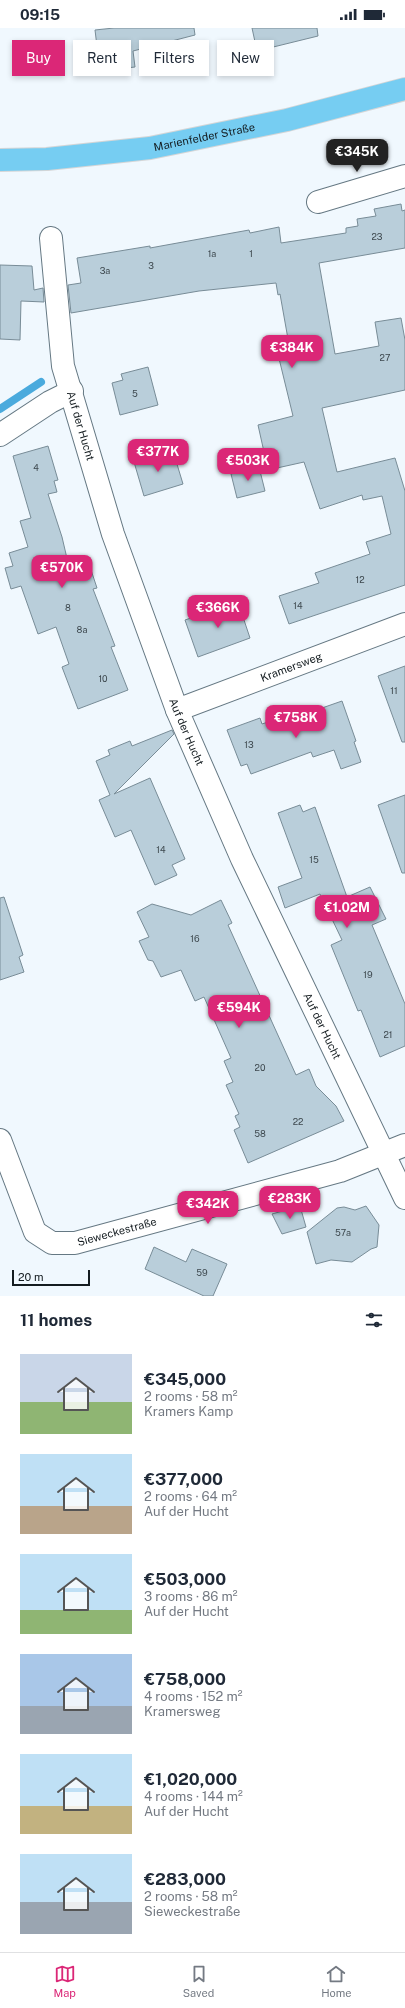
<!DOCTYPE html>
<meta charset="utf-8">
<style>
body{margin:0;font-family:"Public Sans",sans-serif;background:#f2f2f3;color:#1f2937;height:100vh;display:flex;flex-direction:column;font-size:15px;white-space:nowrap}
*{box-sizing:border-box;margin:0}
p{font-size:13px;color:#747a83}
.icon{flex:none;width:22px;height:22px;fill:none;stroke:currentColor;stroke-width:2;stroke-linecap:round;stroke-linejoin:round}
.map{position:relative;height:1268px;overflow:hidden}
.side{display:flex;flex-direction:column;background:#fff;flex:1}
.side>*{flex:none}
.hud{position:absolute;left:12px;top:12px;width:381px;height:36px;display:flex;gap:8px}
.scale{position:absolute;left:12px;bottom:10px;width:78px;box-sizing:border-box;padding-left:4px;border:2px solid #141c20;border-top:0;font-size:11px;line-height:14px;white-space:nowrap;color:#141c20;-webkit-text-stroke:3px #f0f8fe;paint-order:stroke}
.price{position:absolute;translate:-50% -34px;padding:0 9px;border-radius:8px;background:#db2777;color:#fff;font-size:13px;line-height:26px;filter:drop-shadow(0 1px 2px #0008)}
.price::after{content:'';position:absolute;left:50%;top:24px;width:12px;height:9px;margin-left:-6px;background:inherit;clip-path:polygon(0 0,100% 0,50% 100%)}
.price.current{background:#222;color:#fff}
ul{padding:0;list-style:none}
li{display:flex;align-items:center;gap:12px;height:100px;padding:0 20px}
li span{display:grid;place-items:center;flex:none;width:112px;height:80px;border-radius:0px;color:#555}
li>.icon{margin-inline-start:auto}
span .icon{width:48px;height:48px;fill:#fffc;stroke-width:1}
li b{font-size:17px}
h2{display:flex;justify-content:space-between;align-items:center;height:48px;padding:0 20px;font-size:17px}
.chip{padding:0 14px;border-radius:0px;background:#fff;box-shadow:0 2px 6px #0003;font-size:14px;line-height:36px}
.chip.current{background:#db2777;color:#fff}
.status{display:flex;justify-content:space-between;align-items:center;height:28px;padding:0 20px;background:#fff;direction:ltr}
.status svg{height:11px;fill:currentColor}
.dock{display:flex;justify-content:space-around;align-items:center;height:56px;border-top:1px solid #e0e1e3;background:#fff;font-size:11px;color:#747a83}
.dock a{display:grid;justify-items:center;gap:2px}
.dock .current{color:#db2777}
.map>svg:first-child{display:block}
</style>
<div class="status"><b>09:15</b><svg viewBox="0 0 49 12"><path d="M0 12V9h3v3zM5 12V6h3v6zM10 12V3h3v9zM15 12V0h3v12zM26 1h20v11H26zM47 4h2v5h-2z"/></svg></div>
<div class="map">
<svg width="405" height="1268" viewBox="0 0 405 1268">
<rect width="100%" height="100%" fill="#f0f8fe"/>
<g fill="none" stroke-linecap="round" stroke-linejoin="round">
<path stroke="#4aaadd" stroke-width="8" d="M0,381l41,-27"/>
</g>
<path fill="#b9ceda" stroke="#788c97" d="M114,0h80l1,7 -62,16 2,16 -35,4 -5,-41z
M252,0h65l1,8 -61,15z
M401,176l1,7 3,-1v38l-86,15 16,91 44,-8 -4,-24 26,-4 4,22v50l-83,18 15,64 58,-14 10,33v94l-116,39 -10,-28 40,-13 -4,-10 55,-19 -4,-12 25,-8 -9,-38 -19,4 -1,-5 -42,14 -16,-47 -36,8 -10,-45 35,-9 -18,-74 13,-3 -8,-45 -2,1 -2,-12 -77,8 -128,22 -3,-28 13,-2 -4,-25 73,-12v2l99,-18 1,3 29,-6 2,16 65,-10v-5l12,-2 -1,-7 19,-3 -2,-7z
M0,237l32,1 2,24 9,-2 1,14 -23,-1 -1,39 -20,-1z
M148,339l10,38 -38,10 -8,-32 11,-3 -2,-6z
M48,418l10,34 -4,1 3,11 -9,2 14,43 7,30 19,-6 9,27 -4,1 22,57 -4,1 17,43 -50,19 -16,-42 7,-3 -13,-37 -18,7 -17,-48 -10,3 -6,-21 8,-2 -4,-13 19,-6 -8,-26 11,-3 -18,-62z
M173,423l10,33 -39,12 -10,-34z
M259,439l6,24 -28,7 -6,-24z
M238,574l12,36 -52,19 -13,-37z
M405,638v76h-3l-24,-66z
M342,673l14,40 -2,1 7,20 -20,7 -7,-19 -21,7 -2,-5 -60,22 -4,-10 -6,2 -14,-36 33,-12 2,6 36,-12 1,4z
M172,702l2,4 -60,60 36,-16 35,81 -13,6 5,10 -22,10 -24,-55 -16,7 -16,-37 11,-5 -14,-34 14,-6 -2,-5 22,-9 2,5z
M405,767v78h-3l-24,-68z
M300,777l3,7 12,-5 32,90 23,-10 16,32 -14,6 33,79v42l-25,11 -19,-47 -3,1 -27,-66 11,-5 -22,-46 -35,14 -7,-21 24,-9 -24,-65z
M4,869l19,58 -4,2 5,15 -24,8v-82z
M221,872l11,23 -4,2 68,150 13,-6 7,17 20,20 8,15 -96,42 -14,-33 6,-3 -5,-11 4,-2 -13,-29 7,-3 -9,-21 7,-3 -27,-61 -9,4 -14,-31 -20,7 -8,-16 -5,-1 -9,-19 10,-4 -12,-25 15,-8 39,11z
M300,1178l6,21 -24,7 -10,-20z
M366,1178l13,19 -2,22 -6,2 -19,13 -21,-2 -15,4 -9,-32 30,-24 7,-1 11,3z
M154,1219l32,15 6,-13 35,15 -14,32h-9l-59,-27z"/>
<g fill="none" stroke-linecap="round" stroke-linejoin="round">
<defs>
<g id="minor">
<path d="M318,174l87,-26"/>
<path id="s1" d="M51,210l12,128 50,168 64,176 65,149 163,339"/>
<path d="M0,407l50,-33 22,-11"/>
<path id="s2" d="M177,682l228,-86"/>
<path id="s3" d="M0,1112l35,92 17,11h23l265,-72 65,-26"/>
</g>
<g id="major">
<path id="s4" d="M0,132l47,-1 103,-11 137,-28 118,-31"/>
</g>
</defs>
<use href="#minor" stroke="#657883" stroke-width="24"/>
<use href="#major" stroke="#d5d6d7" stroke-width="24"/>
<use href="#minor" stroke="#fff" stroke-width="22"/>
<use href="#major" stroke="#76cdf2" stroke-width="22"/>
</g>
<g text-anchor="middle" stroke-width="3.5" stroke-linejoin="round" paint-order="stroke">
<g font-size="9" fill="#3d484e">
<text x="377" y="212">23</text>
<text x="212" y="229">1a</text>
<text x="251" y="229">1</text>
<text x="151" y="241">3</text>
<text x="105" y="246">3a</text>
<text x="385" y="333">27</text>
<text x="135" y="369">5</text>
<text x="36" y="443">4</text>
<text x="360" y="555">12</text>
<text x="298" y="581">14</text>
<text x="68" y="583">8</text>
<text x="82" y="605">8a</text>
<text x="103" y="654">10</text>
<text x="394" y="666">11</text>
<text x="249" y="720">13</text>
<text x="161" y="825">14</text>
<text x="314" y="835">15</text>
<text x="195" y="914">16</text>
<text x="368" y="950">19</text>
<text x="388" y="1010">21</text>
<text x="260" y="1043">20</text>
<text x="298" y="1097">22</text>
<text x="260" y="1109">58</text>
<text x="343" y="1208">57a</text>
<text x="202" y="1248">59</text>
</g>
<g font-size="11" fill="#141c20" stroke="#f0f8fe">
<text dy="4" stroke="none"><textPath href="#s4" startOffset="206">Marienfelder Straße</textPath></text>
<text dy="4" stroke="none"><textPath href="#s1" startOffset="191">Auf der Hucht</textPath></text>
<text dy="4" stroke="none"><textPath href="#s2" startOffset="122">Kramersweg</textPath></text>
<text dy="4" stroke="none"><textPath href="#s1" startOffset="515">Auf der Hucht</textPath></text>
<text dy="4" stroke="none"><textPath href="#s1" startOffset="839">Auf der Hucht</textPath></text>
<text dy="4" stroke="none"><textPath href="#s3" startOffset="185">Sieweckestraße</textPath></text>
</g>
</g>
</svg>
<div class="scale">20 m</div>
<b class="price current" style="left:357px;top:145px">€345K</b>
<b class="price" style="left:292px;top:341px">€384K</b>
<b class="price" style="left:158px;top:445px">€377K</b>
<b class="price" style="left:248px;top:454px">€503K</b>
<b class="price" style="left:62px;top:561px">€570K</b>
<b class="price" style="left:218px;top:601px">€366K</b>
<b class="price" style="left:296px;top:711px">€758K</b>
<b class="price" style="left:347px;top:901px">€1.02M</b>
<b class="price" style="left:239px;top:1001px">€594K</b>
<b class="price" style="left:290px;top:1192px">€283K</b>
<b class="price" style="left:208px;top:1197px">€342K</b>
<div class="hud">
<a class="chip current">Buy</a>
<a class="chip">Rent</a>
<a class="chip">Filters</a>
<a class="chip">New</a>
</div>
</div>
<section class="side">
<h2>11 homes<svg class="icon" aria-label="filters" viewBox="0 0 24 24"><path d="M4 7h16M4 17h16"/><circle cx="9" cy="7" r="2"/><circle cx="15" cy="17" r="2"/></svg></h2>
<ul>
<li><span style="background:linear-gradient(#c9d6e8 60%,#8fb573 0)"><svg class="icon" aria-label="home" viewBox="0 0 24 24"><path d="M3 11l9-7 9 7M6 9v11h12V9"/></svg></span><div><b>€345,000</b><p>2 rooms · 58 m²</p><p>Kramers Kamp</p></div></li>
<li><span style="background:linear-gradient(#bfe0f5 65%,#b9a48a 0)"><svg class="icon" aria-label="home" viewBox="0 0 24 24"><path d="M3 11l9-7 9 7M6 9v11h12V9"/></svg></span><div><b>€377,000</b><p>2 rooms · 64 m²</p><p>Auf der Hucht</p></div></li>
<li><span style="background:linear-gradient(#bfe0f5 70%,#8fb573 0)"><svg class="icon" aria-label="home" viewBox="0 0 24 24"><path d="M3 11l9-7 9 7M6 9v11h12V9"/></svg></span><div><b>€503,000</b><p>3 rooms · 86 m²</p><p>Auf der Hucht</p></div></li>
<li><span style="background:linear-gradient(#a9c7e8 65%,#9aa5b1 0)"><svg class="icon" aria-label="home" viewBox="0 0 24 24"><path d="M3 11l9-7 9 7M6 9v11h12V9"/></svg></span><div><b>€758,000</b><p>4 rooms · 152 m²</p><p>Kramersweg</p></div></li>
<li><span style="background:linear-gradient(#bfe0f5 65%,#c2b280 0)"><svg class="icon" aria-label="home" viewBox="0 0 24 24"><path d="M3 11l9-7 9 7M6 9v11h12V9"/></svg></span><div><b>€1,020,000</b><p>4 rooms · 144 m²</p><p>Auf der Hucht</p></div></li>
<li><span style="background:linear-gradient(#bfe0f5 60%,#9aa5b1 0)"><svg class="icon" aria-label="home" viewBox="0 0 24 24"><path d="M3 11l9-7 9 7M6 9v11h12V9"/></svg></span><div><b>€283,000</b><p>2 rooms · 58 m²</p><p>Sieweckestraße</p></div></li>
</ul>
</section>
<nav class="dock">
<a class="current"><svg class="icon" aria-label="map" viewBox="0 0 24 24"><path d="M3 6l6-2 6 2 6-2v14l-6 2-6-2-6 2zM9 4v14M15 6v14"/></svg>Map</a>
<a><svg class="icon" aria-label="saved" viewBox="0 0 24 24"><path d="M7 4h10v16l-5-4-5 4z"/></svg>Saved</a>
<a><svg class="icon" aria-label="home" viewBox="0 0 24 24"><path d="M3 11l9-7 9 7M6 9v11h12V9"/></svg>Home</a>
</nav>
